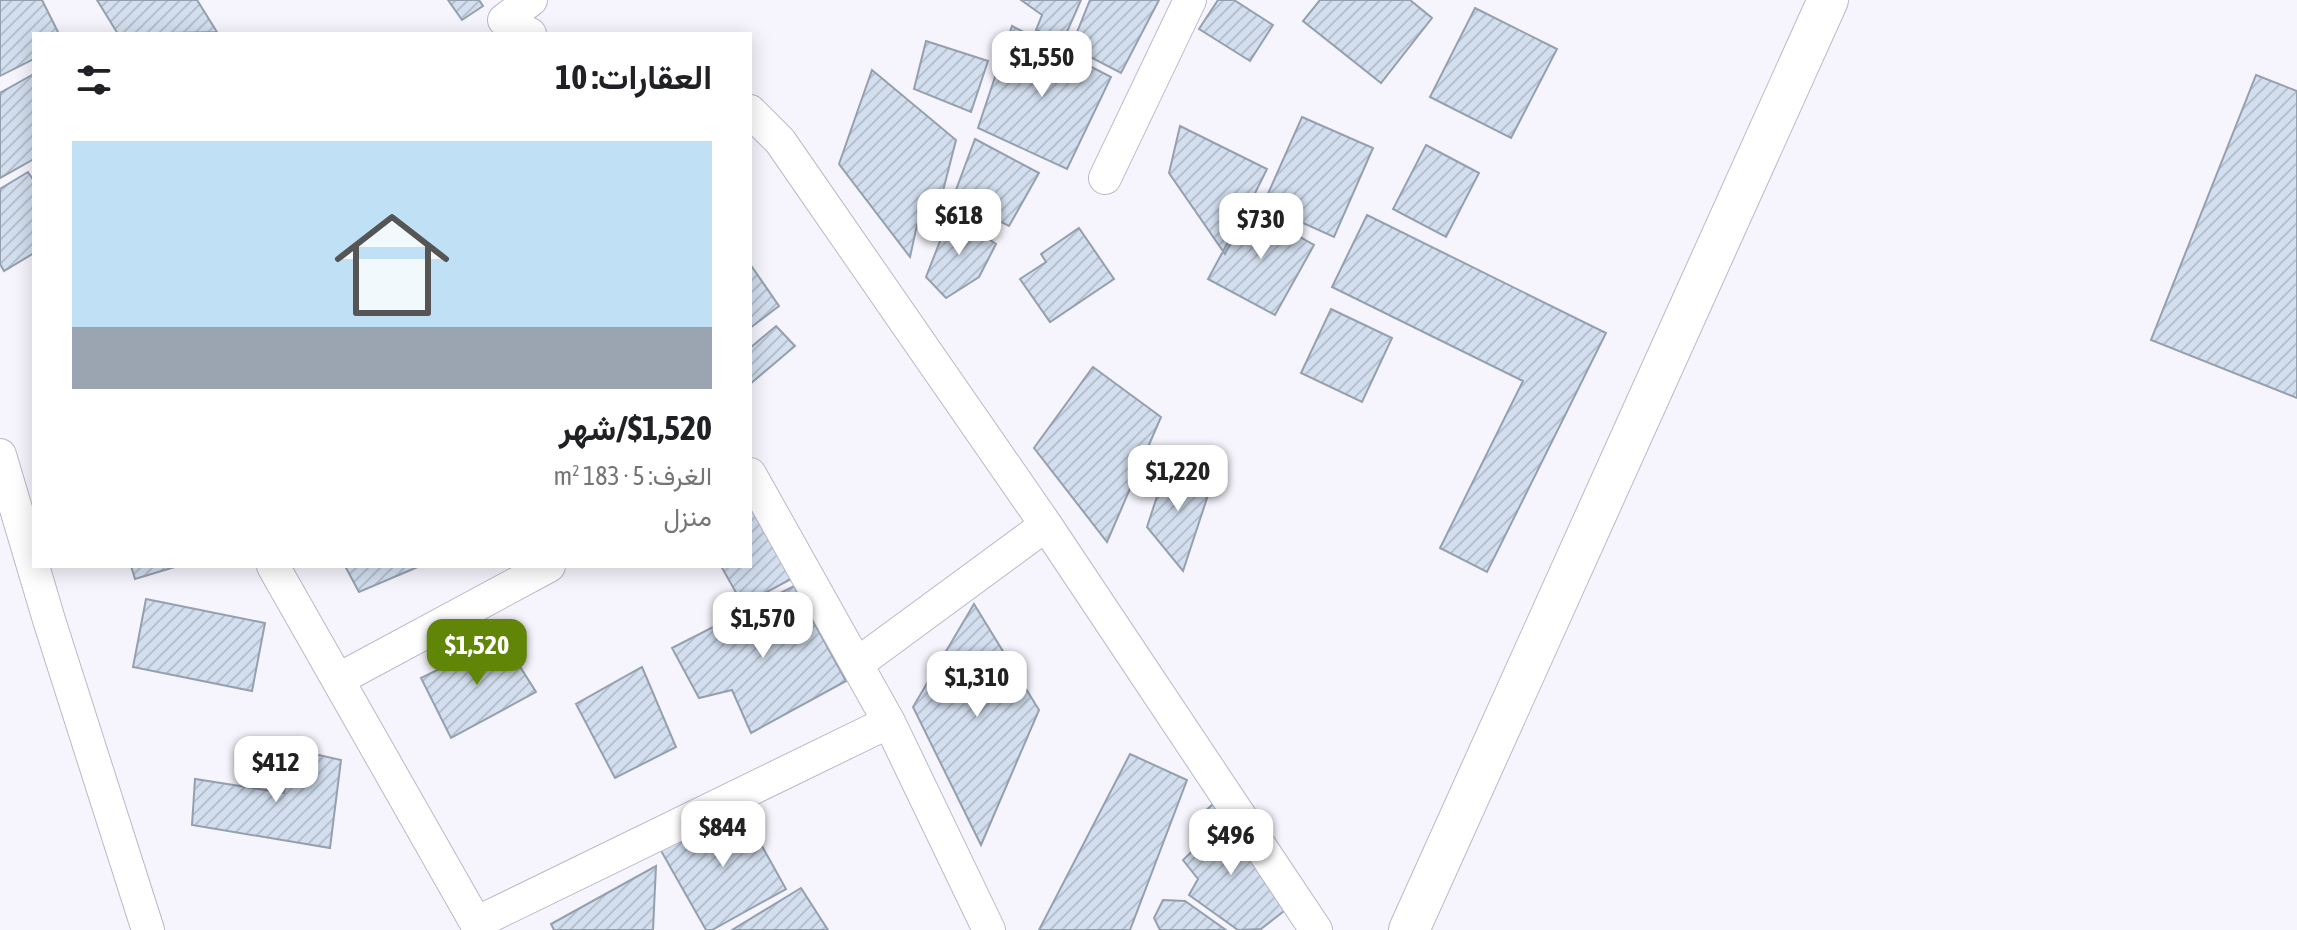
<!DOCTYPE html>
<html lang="ar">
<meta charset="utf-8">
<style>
body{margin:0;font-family:"Asap Condensed",Vazirmatn,sans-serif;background:#f6f6f6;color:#202124;direction:rtl;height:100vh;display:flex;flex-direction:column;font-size:30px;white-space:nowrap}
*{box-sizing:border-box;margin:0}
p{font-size:26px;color:#757577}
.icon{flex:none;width:44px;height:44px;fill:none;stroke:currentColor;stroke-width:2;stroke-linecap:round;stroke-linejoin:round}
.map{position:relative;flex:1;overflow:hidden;direction:ltr}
.details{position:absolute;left:32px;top:32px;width:720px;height:536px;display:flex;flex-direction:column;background:#fff;border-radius:0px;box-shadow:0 4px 20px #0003;direction:rtl}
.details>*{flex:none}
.price{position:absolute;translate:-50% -68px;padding:0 18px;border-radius:16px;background:#fff;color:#222;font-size:26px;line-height:52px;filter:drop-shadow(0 2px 4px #0008)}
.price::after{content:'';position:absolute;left:50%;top:48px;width:24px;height:18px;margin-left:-12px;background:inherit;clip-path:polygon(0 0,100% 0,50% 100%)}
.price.current{background:#618607;color:#fff}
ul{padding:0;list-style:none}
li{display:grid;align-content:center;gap:16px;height:424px;padding:0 40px}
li+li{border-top:2px solid #e0e0e0}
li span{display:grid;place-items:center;height:248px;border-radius:0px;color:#555}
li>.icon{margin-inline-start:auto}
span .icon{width:144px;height:144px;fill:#fffc;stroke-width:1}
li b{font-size:34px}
h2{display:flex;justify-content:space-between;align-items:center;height:96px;padding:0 40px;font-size:34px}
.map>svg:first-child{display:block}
</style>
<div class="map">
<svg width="2297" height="930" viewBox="0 0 2297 930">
<defs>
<pattern id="building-hatch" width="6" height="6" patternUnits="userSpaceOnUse" patternTransform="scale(2)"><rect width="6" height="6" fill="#d3dfef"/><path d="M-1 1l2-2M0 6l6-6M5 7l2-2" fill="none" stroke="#b6c0ce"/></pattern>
</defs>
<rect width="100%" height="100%" fill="#f6f5fd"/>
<path fill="url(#building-hatch)" stroke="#95a0af" stroke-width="2" d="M0,0h42l17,34h-25v25l-34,17z
M97,0h100l20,32 -99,2z
M448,0h31l4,6 -21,14z
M1021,0h60l-18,41 -27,-11 6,-15z
M1090,0h69l-38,73 -50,-26z
M1218,0h16l39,25 -23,36 -51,-32z
M1320,0h90l22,18 -51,65 -78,-62z
M1475,8l82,41 -46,89 -81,-41z
M1012,26l99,51 -44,92 -89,-41z
M926,41l62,20 -17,51 -57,-23z
M872,70l84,70 -22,86 -17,-1 -7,32 -71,-93z
M34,74v85l-34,19v-85z
M2256,75l41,16v307l-146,-58z
M1302,117l71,31 -39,89 -71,-32z
M1180,126l87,43 -42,85 -56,-81z
M975,139l64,34 -30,53 -56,-28z
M1426,145l53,28 -33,64 -53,-28z
M28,172l6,9v72l-30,18 -4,-7v-75z
M1247,207l67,38 -39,70 -67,-36z
M951,213l45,31 -17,33 -33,21 -20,-21z
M1367,215l239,118 -119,239 -47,-24 83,-167 -191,-94z
M1079,228l35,51 -64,43 -30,-43 26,-17 -5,-8z
M750,264l29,42 -29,22z
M1331,309l61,29 -30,64 -61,-29z
M776,326l19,20 -45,38v-36z
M1093,367l68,50 -54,125 -73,-94z
M1166,469l46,14 -29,88 -36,-44z
M750,505l41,74 -48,26 -22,-39h29z
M131,566h47l-43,13z
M345,566h75l-61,26z
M794,586l52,95 -95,52 -19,-43 -33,8 -27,-50z
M146,599l119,24 -13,68 -119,-24z
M974,604l65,106 -58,135 -68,-138z
M502,638l34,54 -85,46 -30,-60z
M642,667l34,80 -61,31 -39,-74z
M292,749l49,11 -11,88 -138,-23 3,-46 89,14z
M1130,754l57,26 -57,150h-91z
M1213,804l76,103 -28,22 -23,1 -49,-35 9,-16 -15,-19 22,-21 -14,-15z
M739,805l47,84 -74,41h-6l-46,-81z
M656,866l-3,64h-99l-3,-6z
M801,888l27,42h-96z
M1163,900l22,1 41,29h-66l-6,-12z"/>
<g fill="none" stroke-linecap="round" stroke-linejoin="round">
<defs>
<path id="minor" d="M530,34l-26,-14 27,-20
M750,111l30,30 266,384 270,405
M1105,178l85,-178
M0,455l49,165 99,310
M750,474l139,248 100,208
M273,566l207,364
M857,664l189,-139
M339,679l210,-113
M476,923l413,-201"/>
<path id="tertiary" d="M1409,930l419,-930"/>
</defs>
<use href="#minor" stroke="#b9b9cb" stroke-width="34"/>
<use href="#tertiary" stroke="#b9b9cb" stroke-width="42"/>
<use href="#minor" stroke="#fff" stroke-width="32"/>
<use href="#tertiary" stroke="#fff" stroke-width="40"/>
</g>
</svg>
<b class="price" style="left:1042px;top:99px">$1,550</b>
<b class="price" style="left:959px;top:257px">$618</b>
<b class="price" style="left:1261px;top:261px">$730</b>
<b class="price" style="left:1178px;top:513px">$1,220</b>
<b class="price" style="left:763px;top:660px">$1,570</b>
<b class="price current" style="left:477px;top:687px">$1,520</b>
<b class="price" style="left:977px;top:719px">$1,310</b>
<b class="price" style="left:276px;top:804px">$412</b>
<b class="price" style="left:723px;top:869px">$844</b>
<b class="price" style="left:1231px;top:877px">$496</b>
<section class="details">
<h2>العقارات: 10<svg class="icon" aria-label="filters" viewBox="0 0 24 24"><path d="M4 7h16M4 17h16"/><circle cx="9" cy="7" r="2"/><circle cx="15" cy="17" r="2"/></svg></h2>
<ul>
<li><span style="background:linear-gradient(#bfe0f5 75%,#9aa5b1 0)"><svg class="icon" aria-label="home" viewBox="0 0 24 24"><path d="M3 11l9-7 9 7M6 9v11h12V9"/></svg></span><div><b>$1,520/شهر</b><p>الغرف: 5 · 183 m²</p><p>منزل</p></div></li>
</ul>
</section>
</div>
